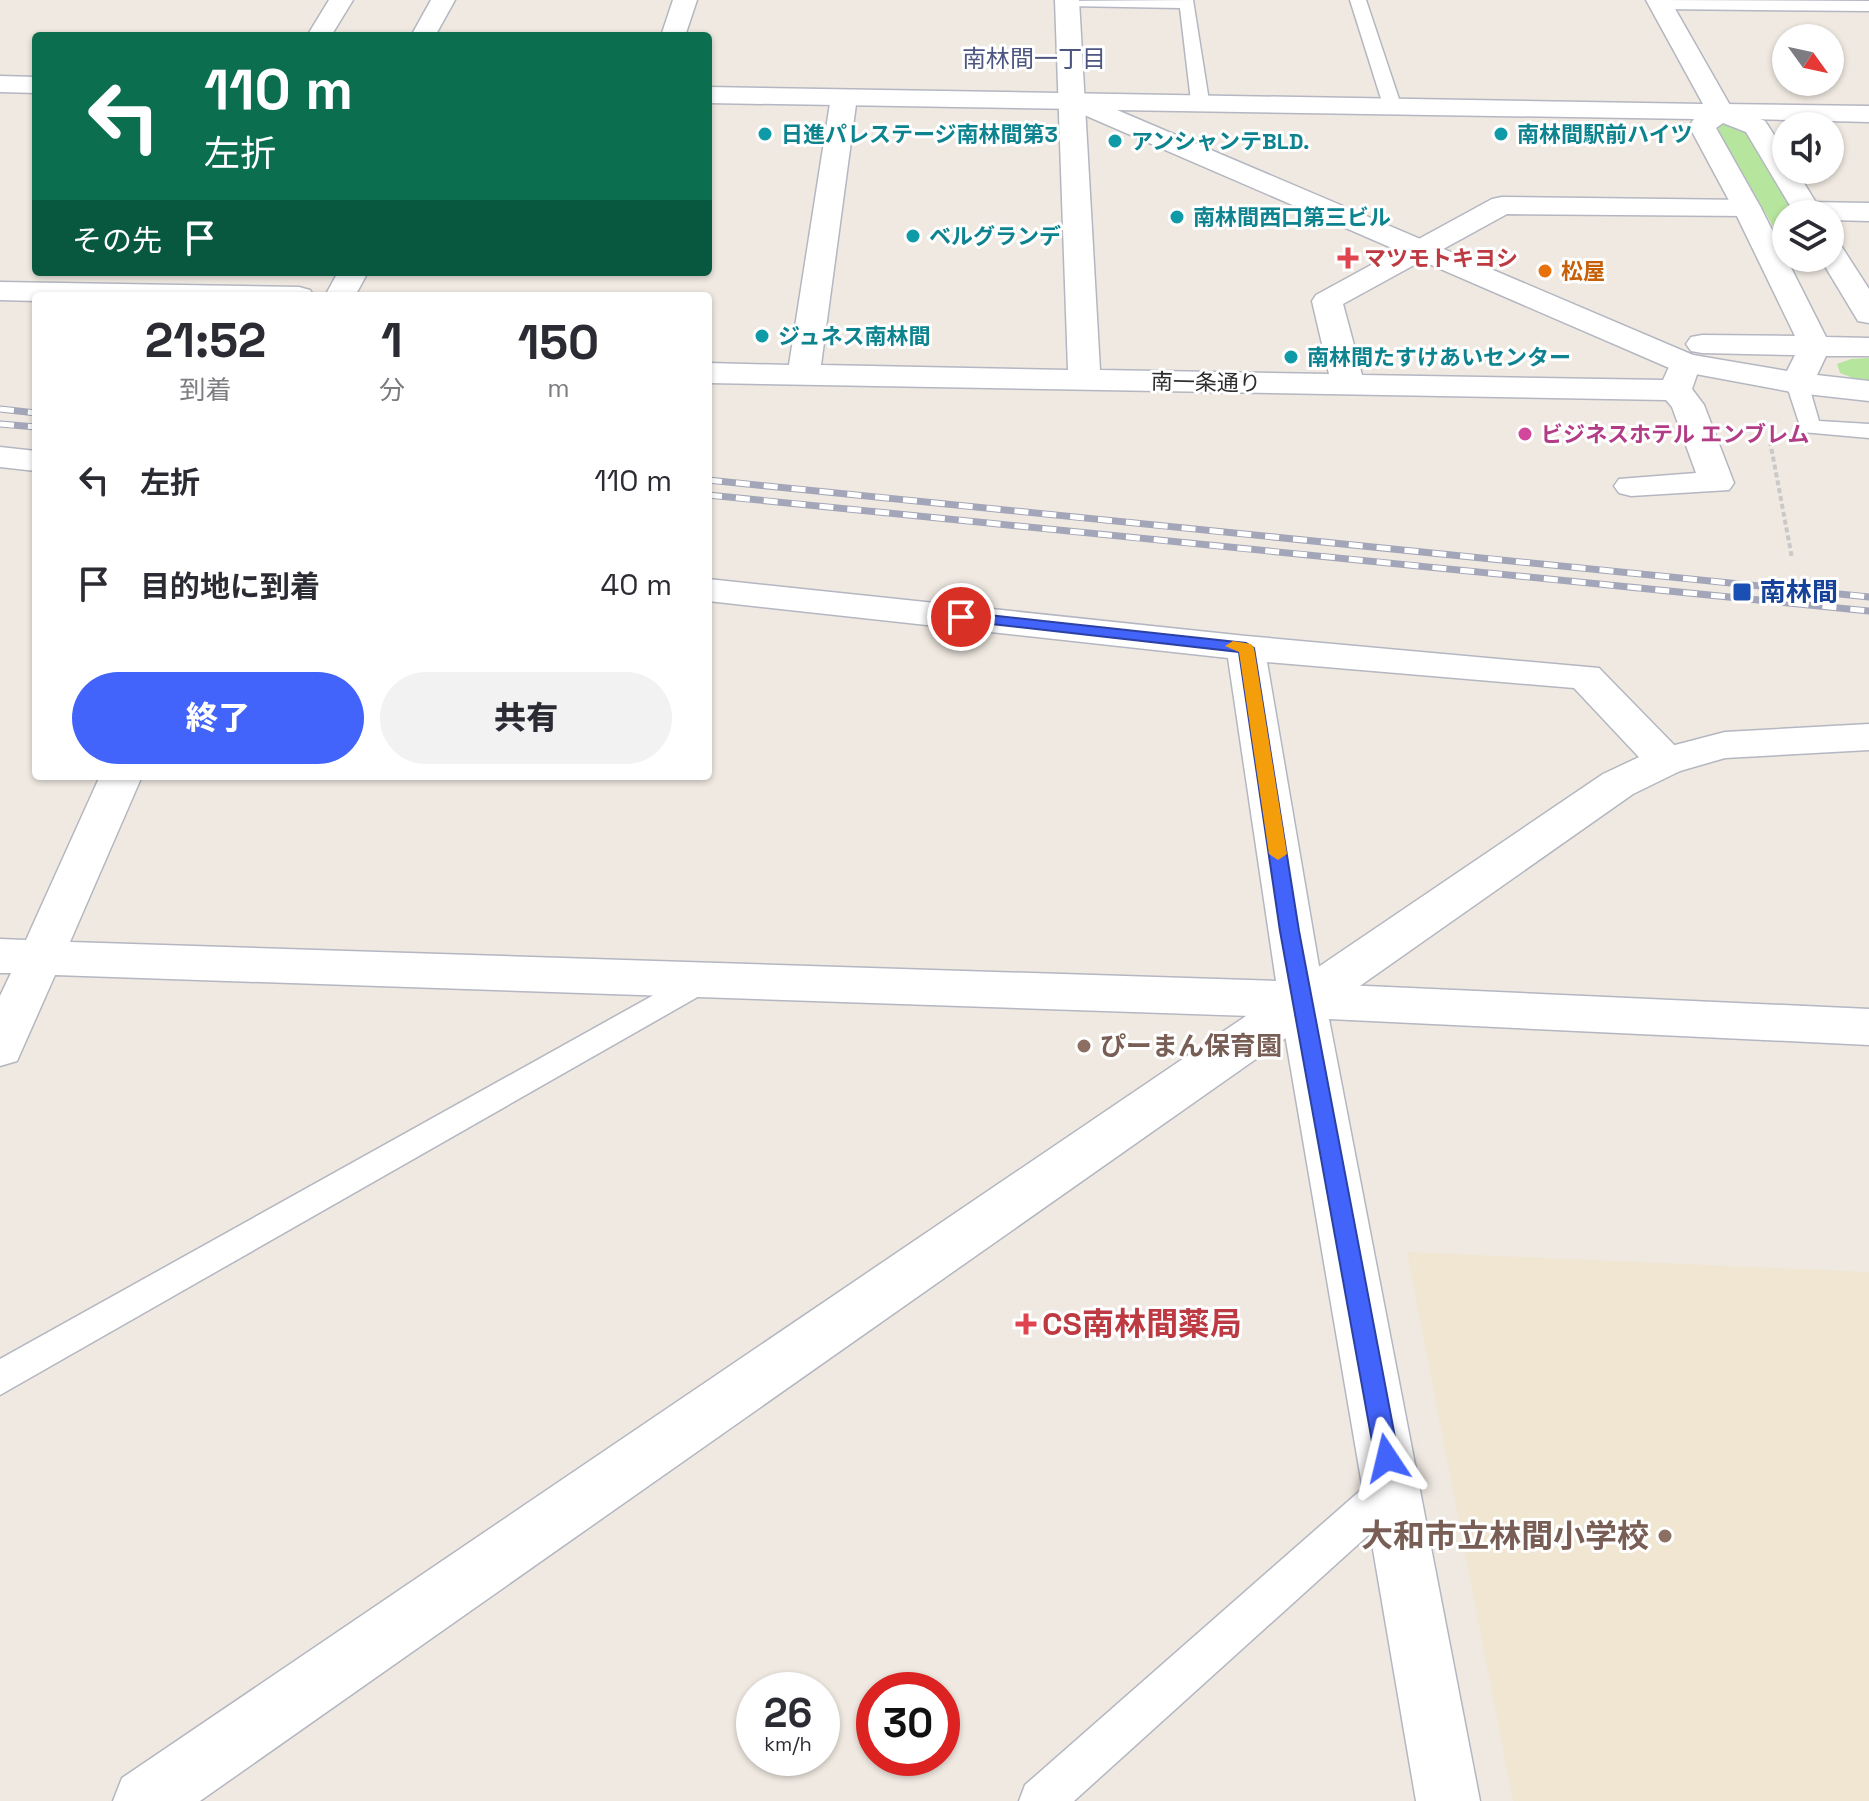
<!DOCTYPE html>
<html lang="ja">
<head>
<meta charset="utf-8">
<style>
  body { margin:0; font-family:"Space Grotesk","Noto Sans JP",sans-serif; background:#f2f2f3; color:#2b2b33; height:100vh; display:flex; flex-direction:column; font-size:30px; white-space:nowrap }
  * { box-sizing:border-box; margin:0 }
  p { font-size:26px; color:#7c7c81 }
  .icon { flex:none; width:44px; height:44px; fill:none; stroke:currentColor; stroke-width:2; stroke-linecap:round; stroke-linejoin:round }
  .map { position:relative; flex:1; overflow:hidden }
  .details { position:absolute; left:32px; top:292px; width:680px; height:488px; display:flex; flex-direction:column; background:#fff; border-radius:8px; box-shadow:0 2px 6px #0004 }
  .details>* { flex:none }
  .hud { position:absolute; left:32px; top:32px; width:680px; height:244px; border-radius:8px; box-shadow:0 2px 6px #0004; background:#0b6e4f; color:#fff; overflow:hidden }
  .needle { width:52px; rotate:123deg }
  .fabs { position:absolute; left:1772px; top:24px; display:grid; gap:16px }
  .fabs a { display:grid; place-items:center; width:72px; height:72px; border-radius:50%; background:#fff; box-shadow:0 2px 6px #0004; font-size:40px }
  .speed { position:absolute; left:736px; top:1672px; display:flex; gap:16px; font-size:40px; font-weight:700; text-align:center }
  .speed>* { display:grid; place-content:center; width:104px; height:104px; border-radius:50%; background:#fff; box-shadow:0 2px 6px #0004; line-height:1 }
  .speed small { font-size:20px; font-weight:400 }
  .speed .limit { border:12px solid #d22; background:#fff; color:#111 }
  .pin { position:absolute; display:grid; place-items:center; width:68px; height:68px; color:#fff; margin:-34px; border:4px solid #fff; border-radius:50%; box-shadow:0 2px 8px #0007 }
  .me { position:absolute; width:88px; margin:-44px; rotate:350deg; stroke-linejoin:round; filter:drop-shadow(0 0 6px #0008) }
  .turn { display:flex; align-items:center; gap:28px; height:168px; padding:0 40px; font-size:36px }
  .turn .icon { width:104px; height:104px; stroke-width:2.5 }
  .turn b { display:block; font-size:56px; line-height:68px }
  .then { display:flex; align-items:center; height:76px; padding:0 40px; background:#0003; gap:16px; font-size:30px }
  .eta { display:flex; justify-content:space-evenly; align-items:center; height:136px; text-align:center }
  .eta b { font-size:48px; font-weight:800; line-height:56px }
  .action { display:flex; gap:16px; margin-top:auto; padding:16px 40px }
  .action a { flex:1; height:92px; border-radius:48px; background:#4264fb; color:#fff; font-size:32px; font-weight:800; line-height:92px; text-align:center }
  .action a+a { background:#f2f2f3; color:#2b2b33 }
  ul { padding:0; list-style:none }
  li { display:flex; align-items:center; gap:24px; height:104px; padding:0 40px }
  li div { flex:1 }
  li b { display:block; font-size:30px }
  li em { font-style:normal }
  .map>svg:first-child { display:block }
  .education { fill:#f0e6d1 }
  .green { fill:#b6e59e }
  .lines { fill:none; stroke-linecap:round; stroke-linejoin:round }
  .service-casing { stroke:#b4b7c1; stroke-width:3 }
  .minor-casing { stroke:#b4b7c1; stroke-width:3 }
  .tertiary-casing { stroke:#b4b7c1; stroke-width:3 }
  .path { stroke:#c9c9c9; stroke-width:4; stroke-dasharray:5 3; stroke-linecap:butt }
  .service { fill:#fff; fill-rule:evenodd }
  .minor { fill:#fff; fill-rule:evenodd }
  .tertiary { fill:#fff; fill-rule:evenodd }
  .rail-casing { stroke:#a3a6b8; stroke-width:7 }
  .rail { stroke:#fff; stroke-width:5; stroke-dasharray:14; stroke-linecap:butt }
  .route { fill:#4264fb; stroke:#2b41a3; stroke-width:2 }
  .slow { fill:#f59e0b }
  .culture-dot { fill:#0f9aa8; stroke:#fff; stroke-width:3 }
  .health-dot { fill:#e0444e; stroke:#fff; stroke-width:3 }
  .food-dot { fill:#e8710a; stroke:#fff; stroke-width:3 }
  .hotel-dot { fill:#d1479c; stroke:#fff; stroke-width:3 }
  .transit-dot { fill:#1a4fb4; stroke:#fff; stroke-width:3 }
  .education-dot { fill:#8d6e63; stroke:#fff; stroke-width:3 }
  .labels { text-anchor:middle; stroke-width:6; stroke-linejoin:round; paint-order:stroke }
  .far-culture-label { font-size:22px; font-weight:bold; fill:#0d838f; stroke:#fff; text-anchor:start }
  .far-health-label { font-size:22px; font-weight:bold; fill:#be3a42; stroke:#fff; text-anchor:start }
  .far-food-label { font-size:22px; font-weight:bold; fill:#c56008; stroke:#fff; text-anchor:start }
  .far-street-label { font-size:22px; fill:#2e2e2e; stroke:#fff }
  .far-hotel-label { font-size:22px; font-weight:bold; fill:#b23c85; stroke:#fff; text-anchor:start }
  .far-neighbourhood-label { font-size:24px; fill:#4d5680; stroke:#fff }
  .transit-label { font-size:26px; font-weight:bold; fill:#164399; stroke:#fff; text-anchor:start }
  .education-label { font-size:26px; font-weight:bold; fill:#785e54; stroke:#fff; text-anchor:start }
  .near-health-label { font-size:32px; font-weight:bold; fill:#be3a42; stroke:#fff; text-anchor:start }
  .near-education-label { font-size:32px; font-weight:bold; fill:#785e54; stroke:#fff; text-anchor:end }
</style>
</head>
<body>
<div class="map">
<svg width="1869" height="1801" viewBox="0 0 1869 1801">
  <rect width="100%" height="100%" fill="#efe9e1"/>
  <polygon class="education" points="1407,1252 1869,1272 1869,1801 1513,1801"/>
  <g class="green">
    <polygon points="1725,124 1743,127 1795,214 1786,214 1786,227 1774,228 1718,130 1720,125"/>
    <polygon points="1869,358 1869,384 1840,373 1837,364 1851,359"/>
  </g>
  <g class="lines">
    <g class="service-casing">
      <g id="service">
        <polygon points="1193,0 1209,101 1200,106 1191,101 1180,8 1067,6 1059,1"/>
        <polygon points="1350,0 1366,0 1401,105 1398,109 1386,109 1383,105"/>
        <polygon points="1657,0 1869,1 1869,11 1660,9 1652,4"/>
        <polygon points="1797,376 1808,383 1819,421 1869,424 1869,438 1802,432 1786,383"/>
        <polygon points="704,967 715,971 720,979 715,987 0,1395 0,1359"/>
        <polygon points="1392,1470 1406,1475 1412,1488 1406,1501 1074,1801 1019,1801 1025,1785 1378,1475"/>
      </g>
    </g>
    <g class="minor-casing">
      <g id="minor">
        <polygon points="329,0 353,0 331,36 307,36"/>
        <polygon points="431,0 455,0 435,36 411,36"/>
        <polygon points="673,0 697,0 685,36 661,36"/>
        <polygon points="1055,0 1079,0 1100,370 1329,374 1312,301 1316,295 1492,199 1502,197 1747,200 1757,202 1761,208 1757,214 1747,216 1507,214 1343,304 1362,375 1663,380 1674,356 1685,353 1696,356 1701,363 1692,389 1704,405 1734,483 1729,490 1631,496 1619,493 1614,486 1619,479 1696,473 1672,407 1666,400 708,383 708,363 789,365 831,97 835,92 853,92 857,97 821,365 1068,370"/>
        <polygon points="1721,104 1869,106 1869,122 1712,118 1708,112 1712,106"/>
        <polygon points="1807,202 1869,203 1869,221 1830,220 1830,214 1795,214 1793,211 1797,205"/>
        <polygon points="338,272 368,272 355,296 325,296"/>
        <polygon points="0,282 299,287 310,290 314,296 36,296 36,301 0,300"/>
        <polygon points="0,447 36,451 36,471 0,467"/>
        <polygon points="708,579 1246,636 1599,668 1680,751 1686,761 1680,771 1666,775 1652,771 1574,688 1267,662 1322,984 1869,1009 1869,1045 1329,1019 1480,1801 1416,1801 1282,1017 55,975 17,1061 0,1066 0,996 11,973 0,973 0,939 26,940 100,776 142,776 70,942 1276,981 1228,658 708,601"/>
      </g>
    </g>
    <g class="tertiary-casing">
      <g id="tertiary">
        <path d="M1646,0H1670L1731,107L1765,121L1769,127L1786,154V170H1796L1823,214H1795L1746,132L1723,123L1716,128L1761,208L1826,337L1869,338V356H1826L1817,375L1869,381V401L1797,393L1674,370L1082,114L1079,109L708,103V87L1703,104ZM1117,110L1694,119L1689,126L1733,208L1795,336L1702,335L1691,337L1686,344L1691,351L1702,353L1795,355L1787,371L1693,355Z"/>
        <polygon points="0,76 36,77 36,93 0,92"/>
        <polygon points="1830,241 1840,244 1869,289 1869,323 1858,321 1820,258 1830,258"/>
        <polygon points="1869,724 1869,750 1725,758 1680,771 1633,794 200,1801 113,1801 122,1778 1603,774 1652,751 1725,732"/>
      </g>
    </g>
    <polyline class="path" points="1770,441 1792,558"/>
    <use href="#service" class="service"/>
    <use href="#minor" class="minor"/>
    <use href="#tertiary" class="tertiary"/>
    <g class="rail-casing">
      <g id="rail">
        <polyline points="0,409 36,413"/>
        <polyline points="0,424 36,427"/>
        <polyline points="708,480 1869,597"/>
        <polyline points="708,495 1869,611"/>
      </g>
    </g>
    <use href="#rail" class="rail"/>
  </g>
  <polygon class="route" points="961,612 1246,643 1254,648 1299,931 1399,1458 1395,1465 1387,1468 1379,1465 1375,1458 1280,931 1239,652 956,620 956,614"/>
  <polygon class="slow" points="1233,641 1251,644 1254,648 1287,854 1278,860 1269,854 1239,652 1225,646"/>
  <g class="culture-dot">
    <circle cx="765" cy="134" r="8"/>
    <circle cx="1501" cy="134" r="8"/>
    <circle cx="1115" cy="141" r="8"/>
    <circle cx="1177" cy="217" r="8"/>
    <circle cx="913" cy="236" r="8"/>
    <circle cx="762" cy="336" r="8"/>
    <circle cx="1291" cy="357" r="8"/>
  </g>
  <g class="health-dot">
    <path d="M1344 246h8v8h8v8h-8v8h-8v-8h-8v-8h8z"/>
    <path d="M1022 1312h8v8h8v8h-8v8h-8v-8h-8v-8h8z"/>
  </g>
  <circle class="food-dot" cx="1545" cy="271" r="8"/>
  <circle class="hotel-dot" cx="1525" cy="434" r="8"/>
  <rect class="transit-dot" x="1732" y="582" width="20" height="20" rx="4"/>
  <g class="education-dot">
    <circle cx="1084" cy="1046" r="8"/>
    <circle cx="1665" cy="1536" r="8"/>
  </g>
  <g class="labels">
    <g class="far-culture-label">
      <text x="781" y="142">日進パレステージ南林間第3</text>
      <text x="1517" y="142">南林間駅前ハイツ</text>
      <text x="1131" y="149">アンシャンテBLD.</text>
      <text x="1193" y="225">南林間西口第三ビル</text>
      <text x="929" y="244">ベルグランデ</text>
      <text x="778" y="344">ジュネス南林間</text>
      <text x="1307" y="365">南林間たすけあいセンター</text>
    </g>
    <g class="far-health-label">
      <text x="1364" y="266">マツモトキヨシ</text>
    </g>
    <g class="far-food-label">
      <text x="1561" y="279">松屋</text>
    </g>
    <g class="far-street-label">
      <text transform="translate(1206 382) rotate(1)" y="8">南一条通り</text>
    </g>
    <g class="far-hotel-label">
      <text x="1541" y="442">ビジネスホテル エンブレム</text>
    </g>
    <g class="far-neighbourhood-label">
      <text x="1034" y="67">南林間一丁目</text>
    </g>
    <g class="transit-label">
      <text x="1760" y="601">南林間</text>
    </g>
    <g class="education-label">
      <text x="1100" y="1055">ぴーまん保育園</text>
    </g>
    <g class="near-health-label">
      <text x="1042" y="1335">CS南林間薬局</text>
    </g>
    <g class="near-education-label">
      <text x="1649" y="1547">大和市立林間小学校</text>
    </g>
  </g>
</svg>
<div class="fabs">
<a><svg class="needle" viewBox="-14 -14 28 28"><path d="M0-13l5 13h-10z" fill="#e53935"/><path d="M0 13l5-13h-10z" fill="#7c7c81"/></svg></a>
<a><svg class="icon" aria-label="sound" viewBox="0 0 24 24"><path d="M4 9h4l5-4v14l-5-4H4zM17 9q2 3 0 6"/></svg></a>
<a><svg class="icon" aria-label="layers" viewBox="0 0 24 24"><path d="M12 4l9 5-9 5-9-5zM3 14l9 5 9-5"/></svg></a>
</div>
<div class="speed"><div>26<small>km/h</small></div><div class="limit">30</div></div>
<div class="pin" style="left:961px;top:617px;background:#d93025"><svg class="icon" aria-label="arrive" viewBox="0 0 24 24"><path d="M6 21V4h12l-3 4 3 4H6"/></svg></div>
<svg class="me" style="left:1387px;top:1458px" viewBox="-20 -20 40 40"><path d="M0-17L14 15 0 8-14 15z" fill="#4264fb" stroke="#fff" stroke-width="4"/></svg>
<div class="hud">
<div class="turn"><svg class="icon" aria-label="left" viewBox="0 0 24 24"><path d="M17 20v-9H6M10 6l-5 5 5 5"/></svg><div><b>110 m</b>左折</div></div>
<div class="then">その先<svg class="icon" aria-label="arrive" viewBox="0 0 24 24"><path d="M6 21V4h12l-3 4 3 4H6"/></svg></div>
</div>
<section class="details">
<div class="eta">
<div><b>21:52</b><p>到着</p></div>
<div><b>1</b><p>分</p></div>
<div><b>150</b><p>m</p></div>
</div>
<ul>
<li><svg class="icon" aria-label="left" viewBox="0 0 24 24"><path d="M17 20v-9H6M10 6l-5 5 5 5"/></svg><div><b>左折</b></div><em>110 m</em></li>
<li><svg class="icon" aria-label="arrive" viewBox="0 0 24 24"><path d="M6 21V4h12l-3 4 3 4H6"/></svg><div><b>目的地に到着</b></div><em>40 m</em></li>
</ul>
<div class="action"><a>終了</a><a>共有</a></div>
</section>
</div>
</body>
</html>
